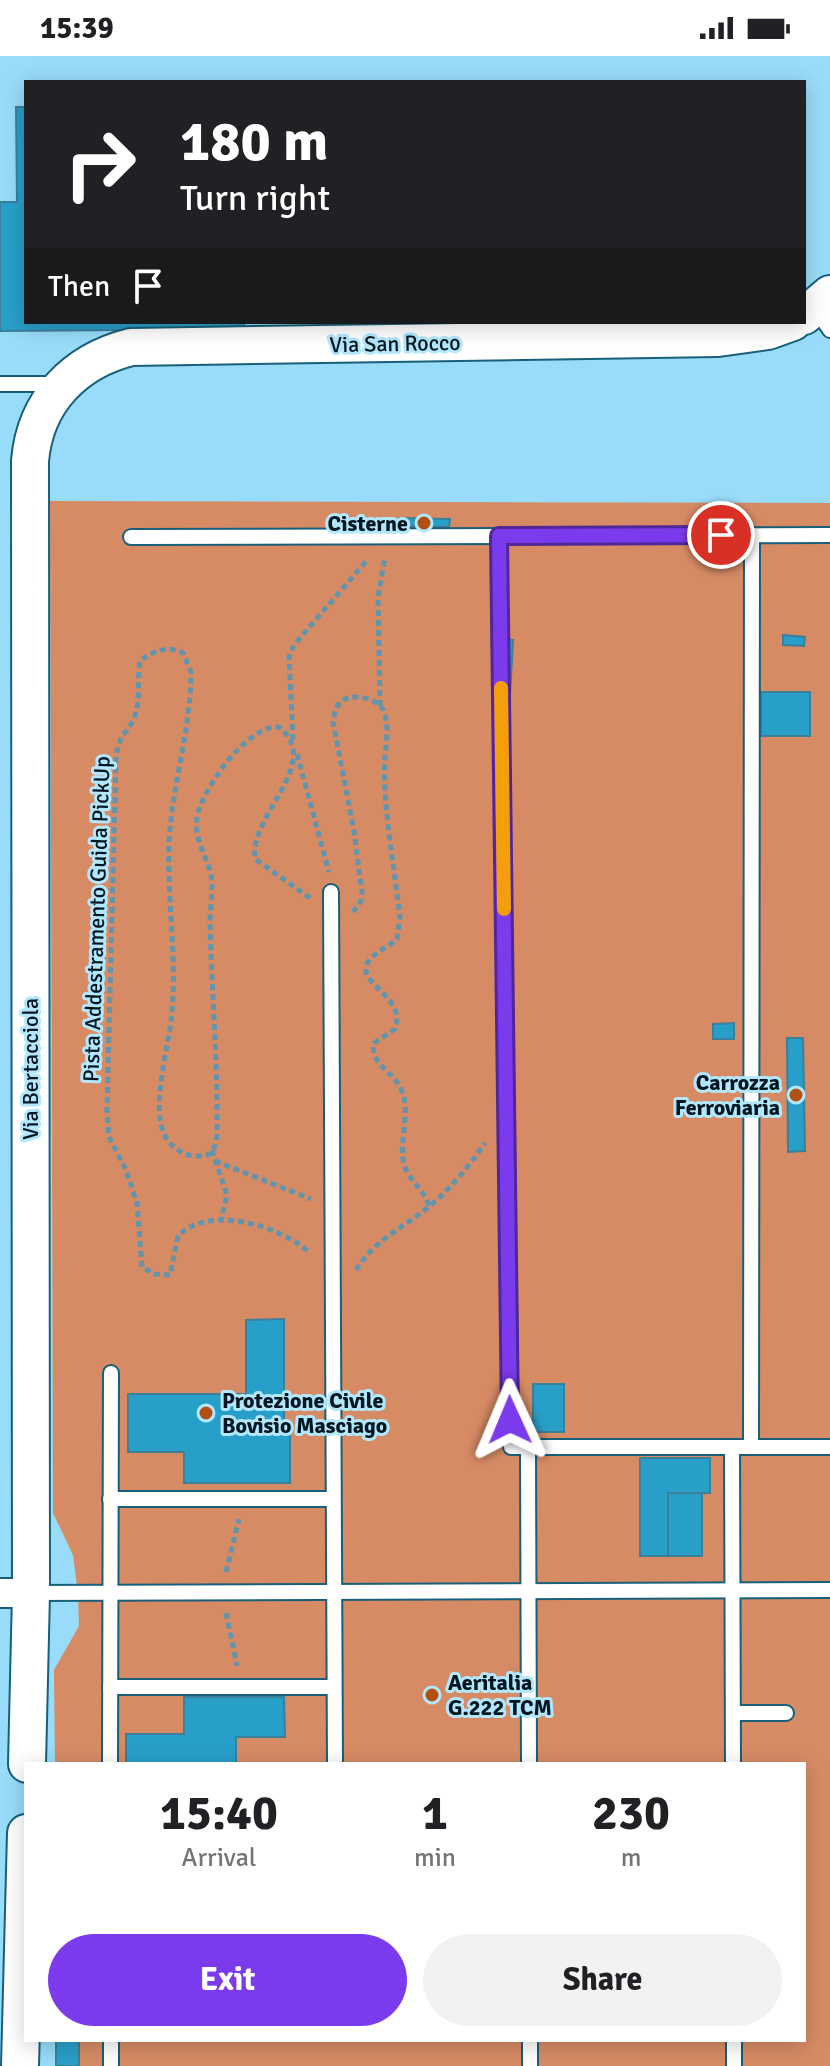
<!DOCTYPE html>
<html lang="en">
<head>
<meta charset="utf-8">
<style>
  body { margin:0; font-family:Signika,sans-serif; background:#f2f2f2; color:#202124; height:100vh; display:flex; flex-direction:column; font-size:30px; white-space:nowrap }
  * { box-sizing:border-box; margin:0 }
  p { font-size:26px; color:#757577 }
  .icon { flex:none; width:44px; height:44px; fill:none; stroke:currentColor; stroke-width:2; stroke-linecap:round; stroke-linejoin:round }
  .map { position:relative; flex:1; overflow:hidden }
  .drawer { position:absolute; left:24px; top:1706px; width:782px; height:280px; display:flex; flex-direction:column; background:#fff; border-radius:0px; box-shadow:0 4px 20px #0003 }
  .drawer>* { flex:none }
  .guide { position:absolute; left:24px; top:24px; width:782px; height:244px; border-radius:0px; box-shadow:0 4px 20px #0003; background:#202124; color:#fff; overflow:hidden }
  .pin { position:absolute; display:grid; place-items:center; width:68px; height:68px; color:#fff; margin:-34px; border:4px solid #fff; border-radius:50%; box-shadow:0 2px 8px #0007 }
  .me { position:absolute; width:88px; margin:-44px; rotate:359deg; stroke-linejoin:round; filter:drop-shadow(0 0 6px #0008) }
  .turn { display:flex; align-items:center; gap:28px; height:168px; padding:0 24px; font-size:36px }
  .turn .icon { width:104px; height:104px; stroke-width:2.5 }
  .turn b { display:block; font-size:56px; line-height:68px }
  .then { display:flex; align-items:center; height:76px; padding:0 24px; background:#0003; gap:16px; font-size:30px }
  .eta { display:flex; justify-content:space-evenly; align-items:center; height:136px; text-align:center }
  .eta b { font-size:48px; font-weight:700; line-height:56px }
  .action { display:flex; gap:16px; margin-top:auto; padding:16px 24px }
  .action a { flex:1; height:92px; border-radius:48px; background:#7c3aed; color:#fff; font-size:32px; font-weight:700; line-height:92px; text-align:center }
  .action a+a { background:#f2f2f2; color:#202124 }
  .status { display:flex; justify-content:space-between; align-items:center; height:56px; padding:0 40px; background:#fff; direction:ltr }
  .status svg { height:22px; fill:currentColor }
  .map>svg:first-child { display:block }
  .green { fill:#d78b65 }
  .building { fill:#289fc9; stroke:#3c7f99; stroke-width:2 }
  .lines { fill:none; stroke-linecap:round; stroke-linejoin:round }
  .service-casing { stroke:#185f79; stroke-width:18 }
  .minor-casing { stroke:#185f79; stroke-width:32 }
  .tertiary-casing { stroke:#185f79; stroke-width:40 }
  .path { stroke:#6295ab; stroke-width:5; stroke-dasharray:6 4; stroke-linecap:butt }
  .service { stroke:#fff; stroke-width:14 }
  .minor { stroke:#fff; stroke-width:28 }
  .tertiary { stroke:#fff; stroke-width:36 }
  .route-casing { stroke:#51269a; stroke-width:20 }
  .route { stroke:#7c3aed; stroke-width:14 }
  .slow { stroke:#f59e0b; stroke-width:14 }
  .poi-dot { fill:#b25012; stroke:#b2e7fe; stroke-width:3 }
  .labels { text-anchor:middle; stroke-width:6; stroke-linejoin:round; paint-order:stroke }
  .street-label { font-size:22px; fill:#001620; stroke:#b2e7fe }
  .poi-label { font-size:22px; font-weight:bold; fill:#001620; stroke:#b2e7fe; text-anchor:end }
</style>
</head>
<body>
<div class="status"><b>15:39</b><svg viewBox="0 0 49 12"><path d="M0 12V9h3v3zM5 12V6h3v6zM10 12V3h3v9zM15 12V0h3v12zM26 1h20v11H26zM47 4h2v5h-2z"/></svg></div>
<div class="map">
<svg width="830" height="2010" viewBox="0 0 830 2010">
  <rect width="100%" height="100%" fill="#98dcf9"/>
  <polygon class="green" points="50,445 830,447 830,2010 56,2010 56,1984 804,1984 804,1708 55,1708 54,1614 79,1570 78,1538 73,1499 53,1457"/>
  <g class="building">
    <polygon points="16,51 26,51 26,266 244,266 244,273 0,275 0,146 17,146"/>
    <polygon points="399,462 450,463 449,471 399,470"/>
    <polygon points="783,579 805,581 804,590 783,589"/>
    <polygon points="500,583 513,584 510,640 497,639"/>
    <rect x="761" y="636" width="49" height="44"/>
    <polygon points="734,967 734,983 713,983 713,968"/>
    <polygon points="787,982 803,982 805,1095 788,1096"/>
    <polygon points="284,1263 284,1376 290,1376 290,1427 184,1427 184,1396 128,1396 128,1338 246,1338 246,1264"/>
    <rect x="533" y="1328" width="31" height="48"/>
    <polygon points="640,1402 710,1402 710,1437 668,1437 668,1500 640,1500"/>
    <rect x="668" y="1437" width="34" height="63"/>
    <polygon points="184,1641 284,1641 285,1681 236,1681 236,1708 126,1708 126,1678 184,1678"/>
    <rect x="56" y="1984" width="23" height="26"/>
  </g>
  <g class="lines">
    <g class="service-casing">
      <g id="service">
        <polyline points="815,252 830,274"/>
        <polyline points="0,328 60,328"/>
        <polyline points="499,480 511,1391 830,1391"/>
        <polyline points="131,481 830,479"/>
        <polyline points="331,836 335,1708"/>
        <polyline points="528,1391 529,1708"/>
        <polyline points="732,1391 733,1708"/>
        <polyline points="751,1391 752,479"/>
        <polyline points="110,1443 333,1443"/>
        <polyline points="31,1537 830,1534"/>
        <polyline points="110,1631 334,1631"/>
        <polyline points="733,1657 786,1657"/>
        <polyline points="110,1708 111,1317"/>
        <polyline points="111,1984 111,2010"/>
        <polyline points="530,1984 530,2010"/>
        <polyline points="734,1984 734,2010"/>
      </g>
    </g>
    <g class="minor-casing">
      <polyline id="minor" points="0,1537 31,1537"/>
    </g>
    <g class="tertiary-casing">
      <g id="tertiary">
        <polyline points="804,260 830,238"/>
        <path d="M27,1708L31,1537L30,405C35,345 75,305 131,291L718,282L768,275L793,266"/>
        <polyline points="20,2010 26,1777"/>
      </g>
    </g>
    <g class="path">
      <polyline points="380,650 378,542 385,501"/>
      <polyline points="293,684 289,601 294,589 368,503"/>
      <polyline points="297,698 329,816"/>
      <path d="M310,842L255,803C249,758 324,708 279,671C248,668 201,734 197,762C193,786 211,804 212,827C212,841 210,856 210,870C212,940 218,1010 217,1079L215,1090L210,1098C191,1104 173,1096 164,1078C151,1049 169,990 172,957C177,901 167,843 169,786C172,730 191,673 191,616L183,597C168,589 152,595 140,605C137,622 140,643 136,656C131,677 119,674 116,702L107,1054L109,1081L126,1114L137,1147L142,1211L154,1218L170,1219L178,1180C209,1148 281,1170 310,1197"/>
      <path d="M353,856L361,845L362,837L354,775L333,666C335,656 336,645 348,642C358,639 376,643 382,652C390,665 386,687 385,701C382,749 395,813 400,862L397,883C389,891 372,897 367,908C358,929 407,941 395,973L374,987C370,1009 393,1015 401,1033C412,1056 398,1084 404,1108C409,1126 424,1132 429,1151"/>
      <polyline points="212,1094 227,1139 221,1164"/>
      <polyline points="215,1105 311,1143"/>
      <path d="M356,1214C375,1183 405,1171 431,1149C452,1131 469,1110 485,1087"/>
      <polyline points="226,1516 239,1463"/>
      <polyline points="226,1557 237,1610"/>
    </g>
    <use href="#service" class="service"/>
    <use href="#minor" class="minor"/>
    <use href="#tertiary" class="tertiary"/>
  </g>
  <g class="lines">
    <g class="route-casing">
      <polyline id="route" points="510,1364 499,480 721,479"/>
    </g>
    <use href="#route" class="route"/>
    <polyline class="slow" points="501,632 504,853"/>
  </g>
  <g class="poi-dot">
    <circle cx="424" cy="467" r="8"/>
    <circle cx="796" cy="1039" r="8"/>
    <circle cx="206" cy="1357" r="8"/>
    <circle cx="432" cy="1639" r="8"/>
  </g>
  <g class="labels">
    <g class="street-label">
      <text transform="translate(395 287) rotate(-1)" y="8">Via San Rocco</text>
      <text transform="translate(96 863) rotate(-88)" y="8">Pista Addestramento Guida PickUp</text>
      <text transform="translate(30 1013) rotate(-90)" y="8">Via Bertacciola</text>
    </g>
    <g class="poi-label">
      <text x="408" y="475">Cisterne</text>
      <text x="780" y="1034">Carrozza<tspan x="780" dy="25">Ferroviaria</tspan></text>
      <text x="222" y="1352" text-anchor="start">Protezione Civile<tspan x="222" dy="25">Bovisio Masciago</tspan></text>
      <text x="448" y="1634" text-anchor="start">Aeritalia<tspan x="448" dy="25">G.222 TCM</tspan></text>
    </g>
  </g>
</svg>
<div class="pin" style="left:721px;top:479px;background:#d93025"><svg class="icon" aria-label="arrive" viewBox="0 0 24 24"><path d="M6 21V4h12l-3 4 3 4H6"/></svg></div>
<svg class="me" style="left:510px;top:1364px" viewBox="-20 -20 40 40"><path d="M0-17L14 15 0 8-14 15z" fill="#7c3aed" stroke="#fff" stroke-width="4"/></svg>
<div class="guide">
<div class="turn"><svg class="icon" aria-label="right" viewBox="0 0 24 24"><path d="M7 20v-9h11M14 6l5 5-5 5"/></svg><div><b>180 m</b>Turn right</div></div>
<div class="then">Then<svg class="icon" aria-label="arrive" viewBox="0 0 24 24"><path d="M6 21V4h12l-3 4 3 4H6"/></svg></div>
</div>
<section class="drawer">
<div class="eta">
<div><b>15:40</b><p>Arrival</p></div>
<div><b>1</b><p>min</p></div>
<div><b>230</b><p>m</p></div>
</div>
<div class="action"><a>Exit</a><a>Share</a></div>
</section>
</div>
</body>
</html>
